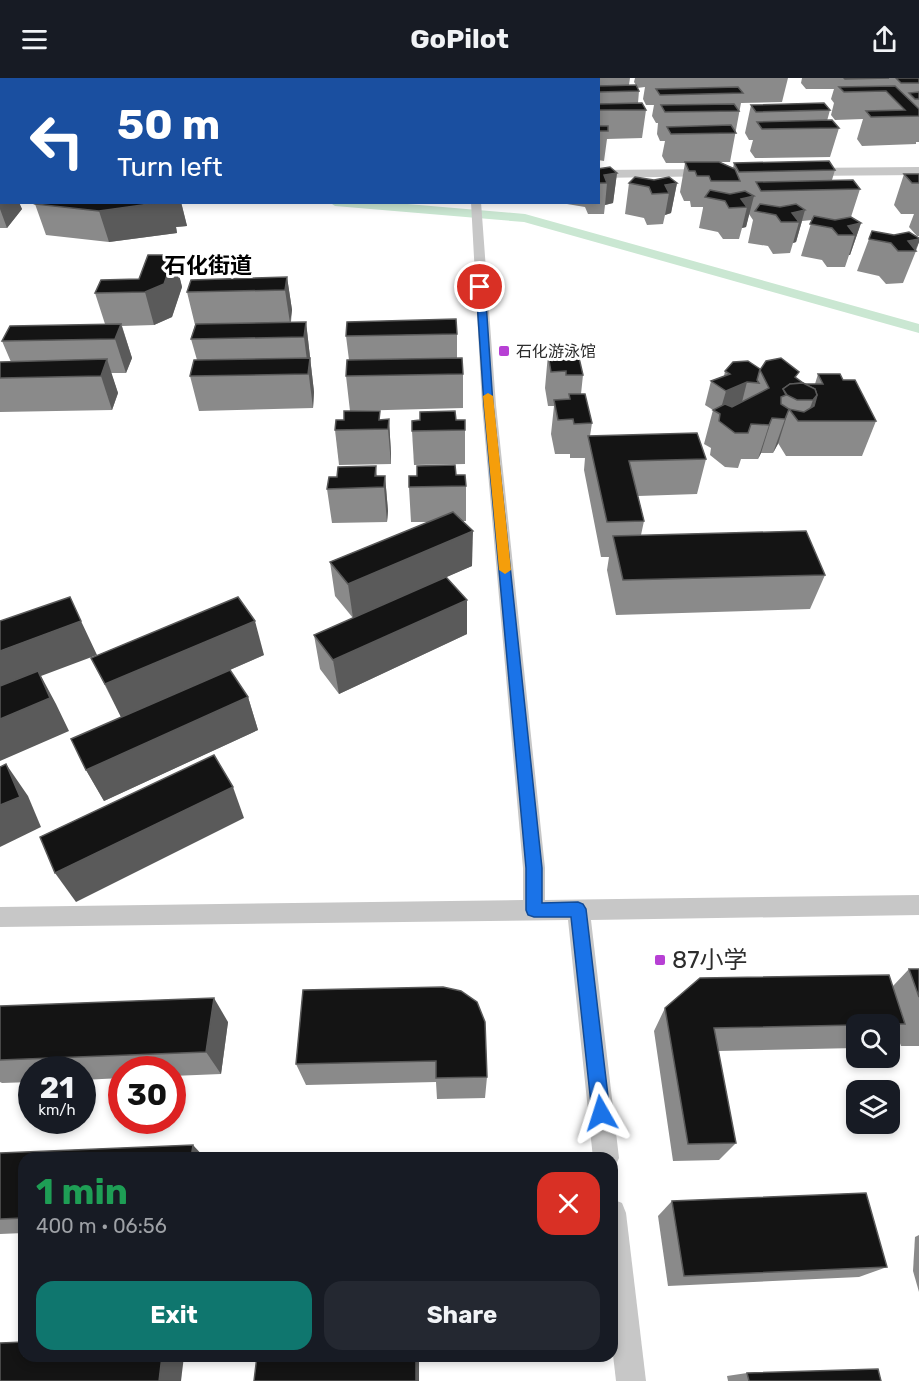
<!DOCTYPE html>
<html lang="en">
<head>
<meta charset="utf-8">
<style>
  body { margin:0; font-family:Rubik,"Noto Sans SC",sans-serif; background:#242831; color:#f1f3f6; height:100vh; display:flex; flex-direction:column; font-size:22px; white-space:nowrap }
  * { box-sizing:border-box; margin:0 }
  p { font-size:20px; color:#9ea1a6 }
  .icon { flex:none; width:33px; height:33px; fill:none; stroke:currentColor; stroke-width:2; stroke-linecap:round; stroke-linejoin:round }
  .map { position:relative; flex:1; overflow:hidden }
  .panel { position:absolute; left:18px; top:1074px; width:600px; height:210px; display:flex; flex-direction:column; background:#171b24; border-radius:18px; box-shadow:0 3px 9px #0003 }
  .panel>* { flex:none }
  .banner { position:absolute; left:0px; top:0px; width:600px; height:126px; box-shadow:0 3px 9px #0003; background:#1a4fa0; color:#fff; overflow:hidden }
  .tools { position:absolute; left:846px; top:936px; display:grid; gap:12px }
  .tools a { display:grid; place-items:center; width:54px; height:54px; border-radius:12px; background:#171b24; box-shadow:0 3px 9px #0003; font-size:30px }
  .speed { position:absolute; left:18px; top:978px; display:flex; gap:12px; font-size:30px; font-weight:700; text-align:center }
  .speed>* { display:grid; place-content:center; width:78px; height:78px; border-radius:50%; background:#171b24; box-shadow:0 3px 9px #0003; line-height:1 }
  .speed small { font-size:15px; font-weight:400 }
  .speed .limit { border:9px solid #d22; background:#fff; color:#111 }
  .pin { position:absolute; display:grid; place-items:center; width:51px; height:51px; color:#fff; margin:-26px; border:3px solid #fff; border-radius:50%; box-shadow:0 2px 6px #0007 }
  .me { position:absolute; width:66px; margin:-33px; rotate:354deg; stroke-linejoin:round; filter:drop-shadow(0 0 4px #0008) }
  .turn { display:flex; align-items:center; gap:21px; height:126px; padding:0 18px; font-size:27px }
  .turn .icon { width:78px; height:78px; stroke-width:2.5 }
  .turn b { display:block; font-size:42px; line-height:51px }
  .round { display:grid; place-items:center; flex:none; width:63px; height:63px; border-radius:18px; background:#242831 }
  .head { display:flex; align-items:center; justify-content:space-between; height:102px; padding:0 18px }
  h1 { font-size:36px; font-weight:700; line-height:45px; color:#1e9e55 }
  .button { display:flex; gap:12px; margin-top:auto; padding:12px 18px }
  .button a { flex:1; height:69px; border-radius:18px; background:#0f766e; color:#fff; font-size:24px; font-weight:700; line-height:69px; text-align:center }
  .button a+a { background:#242831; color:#f1f3f6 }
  header { display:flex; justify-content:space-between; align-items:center; height:78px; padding:0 18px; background:#171b24; font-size:27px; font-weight:700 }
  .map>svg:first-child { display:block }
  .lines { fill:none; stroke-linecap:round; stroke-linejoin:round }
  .canal { fill:#cae7d2; fill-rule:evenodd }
  .minor { fill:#c7c7c7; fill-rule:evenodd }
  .tertiary { fill:#c7c7c7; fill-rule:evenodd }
  .wall { fill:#8a8a8a }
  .shaded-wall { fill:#5a5a5a }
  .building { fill:#141414; stroke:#5a5a5a; stroke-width:1.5 }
  .route { fill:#1a73e8; stroke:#114b97; stroke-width:1.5 }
  .slow { fill:#f59e0b }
  .poi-dot { fill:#b740d4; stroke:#fff; stroke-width:2 }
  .labels { text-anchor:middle; stroke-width:6; stroke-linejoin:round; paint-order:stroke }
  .far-poi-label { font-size:16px; fill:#2d2d2d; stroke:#fff; text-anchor:start }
  .far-district-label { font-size:22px; font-weight:bold; fill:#000; stroke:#fff }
  .near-poi-label { font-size:24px; fill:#2d2d2d; stroke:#fff; text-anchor:start }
</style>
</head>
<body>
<header><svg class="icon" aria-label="menu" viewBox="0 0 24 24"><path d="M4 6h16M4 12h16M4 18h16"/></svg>GoPilot<svg class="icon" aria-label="share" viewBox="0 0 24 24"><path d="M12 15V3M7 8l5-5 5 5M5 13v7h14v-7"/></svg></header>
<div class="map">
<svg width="919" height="1303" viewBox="0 0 919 1303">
  <rect width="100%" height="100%" fill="#fff"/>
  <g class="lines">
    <polygon class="canal" points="329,124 384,124 525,136 919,246 919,255 524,144 335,128"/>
    <g class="minor">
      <rect x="461" y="0" width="8" height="2"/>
      <polygon points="471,124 481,124 496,327 545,790 545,822 919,817 919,837 591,842 619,1080 615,1089 612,1091 612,1080 593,1080 568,842 0,849 0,829 523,822 523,790 482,327"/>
      <polygon points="612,1121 622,1125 626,1135 646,1303 616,1303 612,1268"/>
    </g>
    <g class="tertiary">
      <polygon points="919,89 919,97 802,98 796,94 802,90"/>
      <polygon points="716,91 720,92 720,98 598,100 598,92"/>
    </g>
  </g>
  <g class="wall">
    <polygon points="0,0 74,0 75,2 2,2 2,42 0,42"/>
    <rect x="170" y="0" width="70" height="2"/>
    <rect x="333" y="0" width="109" height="2"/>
    <rect x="506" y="0" width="35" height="2"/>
    <polygon points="552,0 630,0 629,7 636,7 634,4 635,0 788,0 782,24 741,25 730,84 720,84 733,90 734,85 835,92 832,102 860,111 851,139 861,145 850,177 849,177 845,189 827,189 822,182 801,178 812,142 802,143 796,164 793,165 790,175 773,176 768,168 748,165 753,142 749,136 746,149 742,150 739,161 723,161 718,154 699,150 703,130 703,129 691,129 690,123 684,123 680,114 685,85 666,85 662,78 665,63 660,63 657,56 658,45 656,45 652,38 654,27 646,27 643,21 645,9 637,10 639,13 638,25 646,32 642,60 607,61 604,83 598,82 598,2 552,2"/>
    <polygon points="802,0 919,0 919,64 916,64 916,66 862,68 857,61 863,41 835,42 831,37 834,25 831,21 834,11 806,11 801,5"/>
    <polygon points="751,27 830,32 827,43 839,50 830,79 755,80 750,73 753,62 749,62 745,55"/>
    <polygon points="598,91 617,95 613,125 605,127 604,136 588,136 585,129 567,126 567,124 598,124"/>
    <polygon points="0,96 22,131 7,150 0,150"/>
    <polygon points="904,96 919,96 919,158 917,158 909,149 914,136 901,136 894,127"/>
    <polygon points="654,102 677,105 671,135 665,137 663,146 647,147 644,140 625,136 629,105"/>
    <polygon points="36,124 181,124 187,148 176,149 177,155 109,164 46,157 35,126"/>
    <polygon points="894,157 919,160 919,164 916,173 903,205 886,206 879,198 857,193 869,161"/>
    <polygon points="174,177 182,209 172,239 154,247 122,248 132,280 126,295 111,295 118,315 112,332 0,334 0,284 11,284 2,263 105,246 95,215 139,201"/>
    <polygon points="287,199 292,232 291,244 306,244 314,314 313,330 199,333 190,298 197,282 191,261 195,247 187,214"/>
    <polygon points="457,256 457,280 463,296 463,330 350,333 346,298 349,282 346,258"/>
    <polygon points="561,271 583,297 581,316 592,345 590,358 706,381 697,416 638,418 644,443 641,457 825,497 810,531 616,537 607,492 609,479 601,479 584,392 585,380 570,380 570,376 555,376 551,356 554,328 548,328 545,310 548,276 561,276"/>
    <polygon points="760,291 797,301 804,306 815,306 818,296 843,302 876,343 862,378 786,378 778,365 773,375 761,375 758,381 741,381 738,390 725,389 710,377 711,370 704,366 713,332 705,327 711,303 724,298 725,293"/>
    <polygon points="389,341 391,376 391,386 339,387 335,352 381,342"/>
    <polygon points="465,352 465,386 414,387 412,353"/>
    <polygon points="376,388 377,398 385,398 388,433 387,444 332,445 327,411 337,399"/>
    <polygon points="456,397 466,408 466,443 462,443 472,488 446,499 467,522 467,556 339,616 320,591 314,557 353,540 335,518 330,484 428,444 411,444 409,409"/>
    <polygon points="264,577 230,592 248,619 258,652 104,723 86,692 121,639 91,580"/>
    <polygon points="909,891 919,891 919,968 901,968 896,955 890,961 890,946 856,946 856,970 718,973 736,1065 719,1082 673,1083 654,953 665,930 893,908"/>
    <polygon points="303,912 487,999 485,1020 437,1021 436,1004 306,1007 296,986"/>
    <polygon points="0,928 228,944 221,996 172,998 172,992 122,992 122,1000 82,1002 82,992 32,992 32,1004 2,1005 0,1004"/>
    <polygon points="0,1075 24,1080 24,1155 0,1156"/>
    <polygon points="672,1123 887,1189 859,1199 668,1208 658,1138"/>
    <polygon points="919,1157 919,1214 913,1193 915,1159"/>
    <polygon points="747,1295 881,1303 728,1303 727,1298"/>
  </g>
  <g class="shaded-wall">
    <polygon points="517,0 541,0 541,2 516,2"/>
    <polygon points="617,95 613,125 605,127 607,105 604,97"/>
    <polygon points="677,105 671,135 665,137 669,115 665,107"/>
    <polygon points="2,112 2,124 19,124 22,131 7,150 0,131 0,114"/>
    <polygon points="754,118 746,149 742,150 747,129 741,121"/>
    <polygon points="164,124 181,124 187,148 176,149 177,155 109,164 99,133"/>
    <polygon points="805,132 796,164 793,165 799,144 792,135"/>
    <polygon points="861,145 850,177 849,177 855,157 848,148"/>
    <polygon points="919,161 919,164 915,173 908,163"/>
    <polygon points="174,177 182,209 172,239 154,247 145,214"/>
    <polygon points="287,199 292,232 290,245 285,212"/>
    <polygon points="306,244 314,314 313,330 304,259"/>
    <polygon points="121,246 132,280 126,295 115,261"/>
    <polygon points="107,281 118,315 112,332 101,298"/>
    <polygon points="747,304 741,328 719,337 726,313"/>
    <polygon points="817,317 808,343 805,343 813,322"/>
    <polygon points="789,331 778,366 773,375 785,341"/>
    <polygon points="772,340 761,375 758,381 769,347"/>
    <polygon points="389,341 391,376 391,386 388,351"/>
    <polygon points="385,398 388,433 387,444 384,409"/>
    <polygon points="473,453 472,488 353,540 348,506"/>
    <polygon points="467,522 467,556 339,616 333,582"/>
    <polygon points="81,543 97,577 41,598 56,626 69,653 0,683 0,573"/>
    <polygon points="255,543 264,577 121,639 105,606"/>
    <polygon points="248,619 258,652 104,723 86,692"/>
    <polygon points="6,686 28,718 41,749 0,769 0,727"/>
    <polygon points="233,709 244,740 76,824 55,795"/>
    <polygon points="214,920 228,944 221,996 206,974"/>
    <polygon points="193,1067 205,1080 191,1080"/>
    <polygon points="162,1278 184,1278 181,1303 159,1303"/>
    <rect x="416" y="1278" width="3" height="25"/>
  </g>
  <g class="building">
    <polygon points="844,0 889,0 845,1"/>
    <polygon points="896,0 919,0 919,5 901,5"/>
    <polygon points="1,4 2,4 2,14 0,14"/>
    <polygon points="636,7 639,13 598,14 598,8"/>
    <polygon points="895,8 919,31 919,38 871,39 866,33 905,32 886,13 844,14 839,9"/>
    <polygon points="738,9 743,15 660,17 656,11"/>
    <polygon points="919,14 919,21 915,21 909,15"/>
    <polygon points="642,25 646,32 598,32 598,26"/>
    <polygon points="824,25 830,32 756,34 751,27"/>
    <polygon points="734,26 739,33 665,34 661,27"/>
    <polygon points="832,42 839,50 762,51 757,44"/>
    <polygon points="731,47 736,55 671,56 667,49"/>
    <rect x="598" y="48" width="10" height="5"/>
    <polygon points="829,83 835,92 739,94 734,85"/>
    <polygon points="685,84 719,84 735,91 740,103 711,103 709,98 697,98 695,93 689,93"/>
    <polygon points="610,89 617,95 604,97 607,105 598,105 598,91"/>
    <polygon points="2,95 2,112 0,114 0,96"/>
    <polygon points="904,96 919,96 919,105 912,105"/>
    <polygon points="635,99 654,102 669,99 677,105 665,107 669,115 652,116 649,109 629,105"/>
    <polygon points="853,102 860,111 761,113 756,104"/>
    <polygon points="710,112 730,116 745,113 754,118 741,121 747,129 729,130 725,123 705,119"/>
    <polygon points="37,124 164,124 99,133 35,126"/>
    <polygon points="760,126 780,129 796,126 805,132 792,135 799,144 781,144 776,137 755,133"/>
    <polygon points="814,138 835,142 851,139 861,145 848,148 855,157 838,157 832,150 810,146"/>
    <polygon points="872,153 894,157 909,154 919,160 919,161 908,163 916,173 898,173 891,165 869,161"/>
    <polygon points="148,177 174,177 164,206 145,214 95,215 101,202 139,201"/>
    <polygon points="287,199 285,212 187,214 191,202"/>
    <polygon points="456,241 457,256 346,258 347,244"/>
    <polygon points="306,244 304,259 191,261 196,246"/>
    <polygon points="121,246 115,261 2,263 10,248"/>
    <polygon points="561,271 577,271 583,297 566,297 566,293 551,294 548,276 562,275"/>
    <polygon points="310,280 308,296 190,298 194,282"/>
    <polygon points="462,280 463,296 346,298 347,282"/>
    <polygon points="781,280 799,294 795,299 803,305 790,306 783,311 786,317 781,319 781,326 789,331 785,341 772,340 769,347 751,346 748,355 735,355 719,343 720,336 713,332 725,326 732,329 769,310 760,292 766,283"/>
    <polygon points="107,281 101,298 0,300 0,284"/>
    <polygon points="748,283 760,291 757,302 759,305 747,304 726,313 711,303 730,296 725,293 733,284"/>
    <polygon points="818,296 840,296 843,302 855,302 876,343 798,343 789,331 804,334 814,328 817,317 815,311 804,306 823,306"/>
    <polygon points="803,305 815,311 817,317 813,322 797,322 787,317 783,311 790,306"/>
    <polygon points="569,316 585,316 592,345 574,346 573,341 558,342 554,322 570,321"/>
    <polygon points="344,333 380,333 379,342 389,341 388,351 335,352 336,342 344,342"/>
    <polygon points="455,333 456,342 465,342 465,352 412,353 412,343 420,342 420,334"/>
    <polygon points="697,355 706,381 629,383 644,443 607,444 588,358"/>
    <polygon points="455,387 456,397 465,397 466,408 409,409 409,398 417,398 417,388"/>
    <polygon points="376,388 375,398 385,398 384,409 327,411 329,399 337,399 338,389"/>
    <polygon points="453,434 473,453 348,506 330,484"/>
    <polygon points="806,453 825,497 623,502 613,458"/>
    <polygon points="446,499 467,522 333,582 314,557"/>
    <polygon points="70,519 81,543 0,573 0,543"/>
    <polygon points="238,519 255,543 105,606 91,580"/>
    <polygon points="230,592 248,619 86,692 71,661"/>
    <polygon points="38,593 50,620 0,641 0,608"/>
    <polygon points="214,677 233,709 55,795 40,759"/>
    <polygon points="6,686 20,719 0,727 0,689"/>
    <polygon points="909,891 919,891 919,919"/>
    <polygon points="889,897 905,946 856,946 856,947 714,950 736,1065 688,1066 665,930 700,900"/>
    <polygon points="443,909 461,913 477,924 485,944 487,999 436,1000 436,983 296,986 303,912"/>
    <polygon points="214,920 206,974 0,982 0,928"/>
    <polygon points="193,1067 191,1080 24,1080 24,1140 0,1141 0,1075"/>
    <polygon points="866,1115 887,1189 684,1198 672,1123"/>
    <polygon points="24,1264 24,1278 162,1278 159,1303 0,1303 0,1265"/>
    <polygon points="257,1278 416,1278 416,1303 254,1303"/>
    <polygon points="878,1291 881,1303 749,1303 747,1295"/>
  </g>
  <polygon class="route" points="480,207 485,209 493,327 542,790 542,825 578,824 583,826 586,831 610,1035 607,1041 601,1044 594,1041 592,1035 571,839 534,839 528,837 526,832 526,790 484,327 476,209"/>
  <polygon class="slow" points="488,315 493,318 511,492 505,496 499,492 483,318"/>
  <g class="poi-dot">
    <rect x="498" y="267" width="12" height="12" rx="3"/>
    <rect x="654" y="876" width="12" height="12" rx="3"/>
  </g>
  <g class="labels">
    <g class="far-poi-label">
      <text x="516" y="279">石化游泳馆</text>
    </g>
    <g class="far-district-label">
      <text x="208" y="195">石化街道</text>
    </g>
    <g class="near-poi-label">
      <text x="672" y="890">87小学</text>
    </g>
  </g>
</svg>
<div class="tools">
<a><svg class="icon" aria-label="search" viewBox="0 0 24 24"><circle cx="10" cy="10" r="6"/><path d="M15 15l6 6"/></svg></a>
<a><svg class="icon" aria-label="layers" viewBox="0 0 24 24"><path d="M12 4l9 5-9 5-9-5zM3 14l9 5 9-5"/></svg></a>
</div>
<div class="speed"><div>21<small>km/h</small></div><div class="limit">30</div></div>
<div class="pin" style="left:480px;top:209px;background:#d93025"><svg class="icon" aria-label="arrive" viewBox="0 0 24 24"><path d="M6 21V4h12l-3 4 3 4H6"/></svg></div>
<svg class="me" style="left:601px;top:1035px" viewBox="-20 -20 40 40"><path d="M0-17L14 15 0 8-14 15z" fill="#1a73e8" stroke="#fff" stroke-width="4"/></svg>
<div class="banner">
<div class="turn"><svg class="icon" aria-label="left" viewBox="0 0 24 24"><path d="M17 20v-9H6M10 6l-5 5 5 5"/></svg><div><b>50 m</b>Turn left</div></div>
</div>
<section class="panel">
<div class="head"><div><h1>1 min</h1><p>400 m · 06:56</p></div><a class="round" style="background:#d93025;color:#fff"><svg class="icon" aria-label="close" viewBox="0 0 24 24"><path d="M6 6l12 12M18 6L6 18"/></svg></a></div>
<div class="button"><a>Exit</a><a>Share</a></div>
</section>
</div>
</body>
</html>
